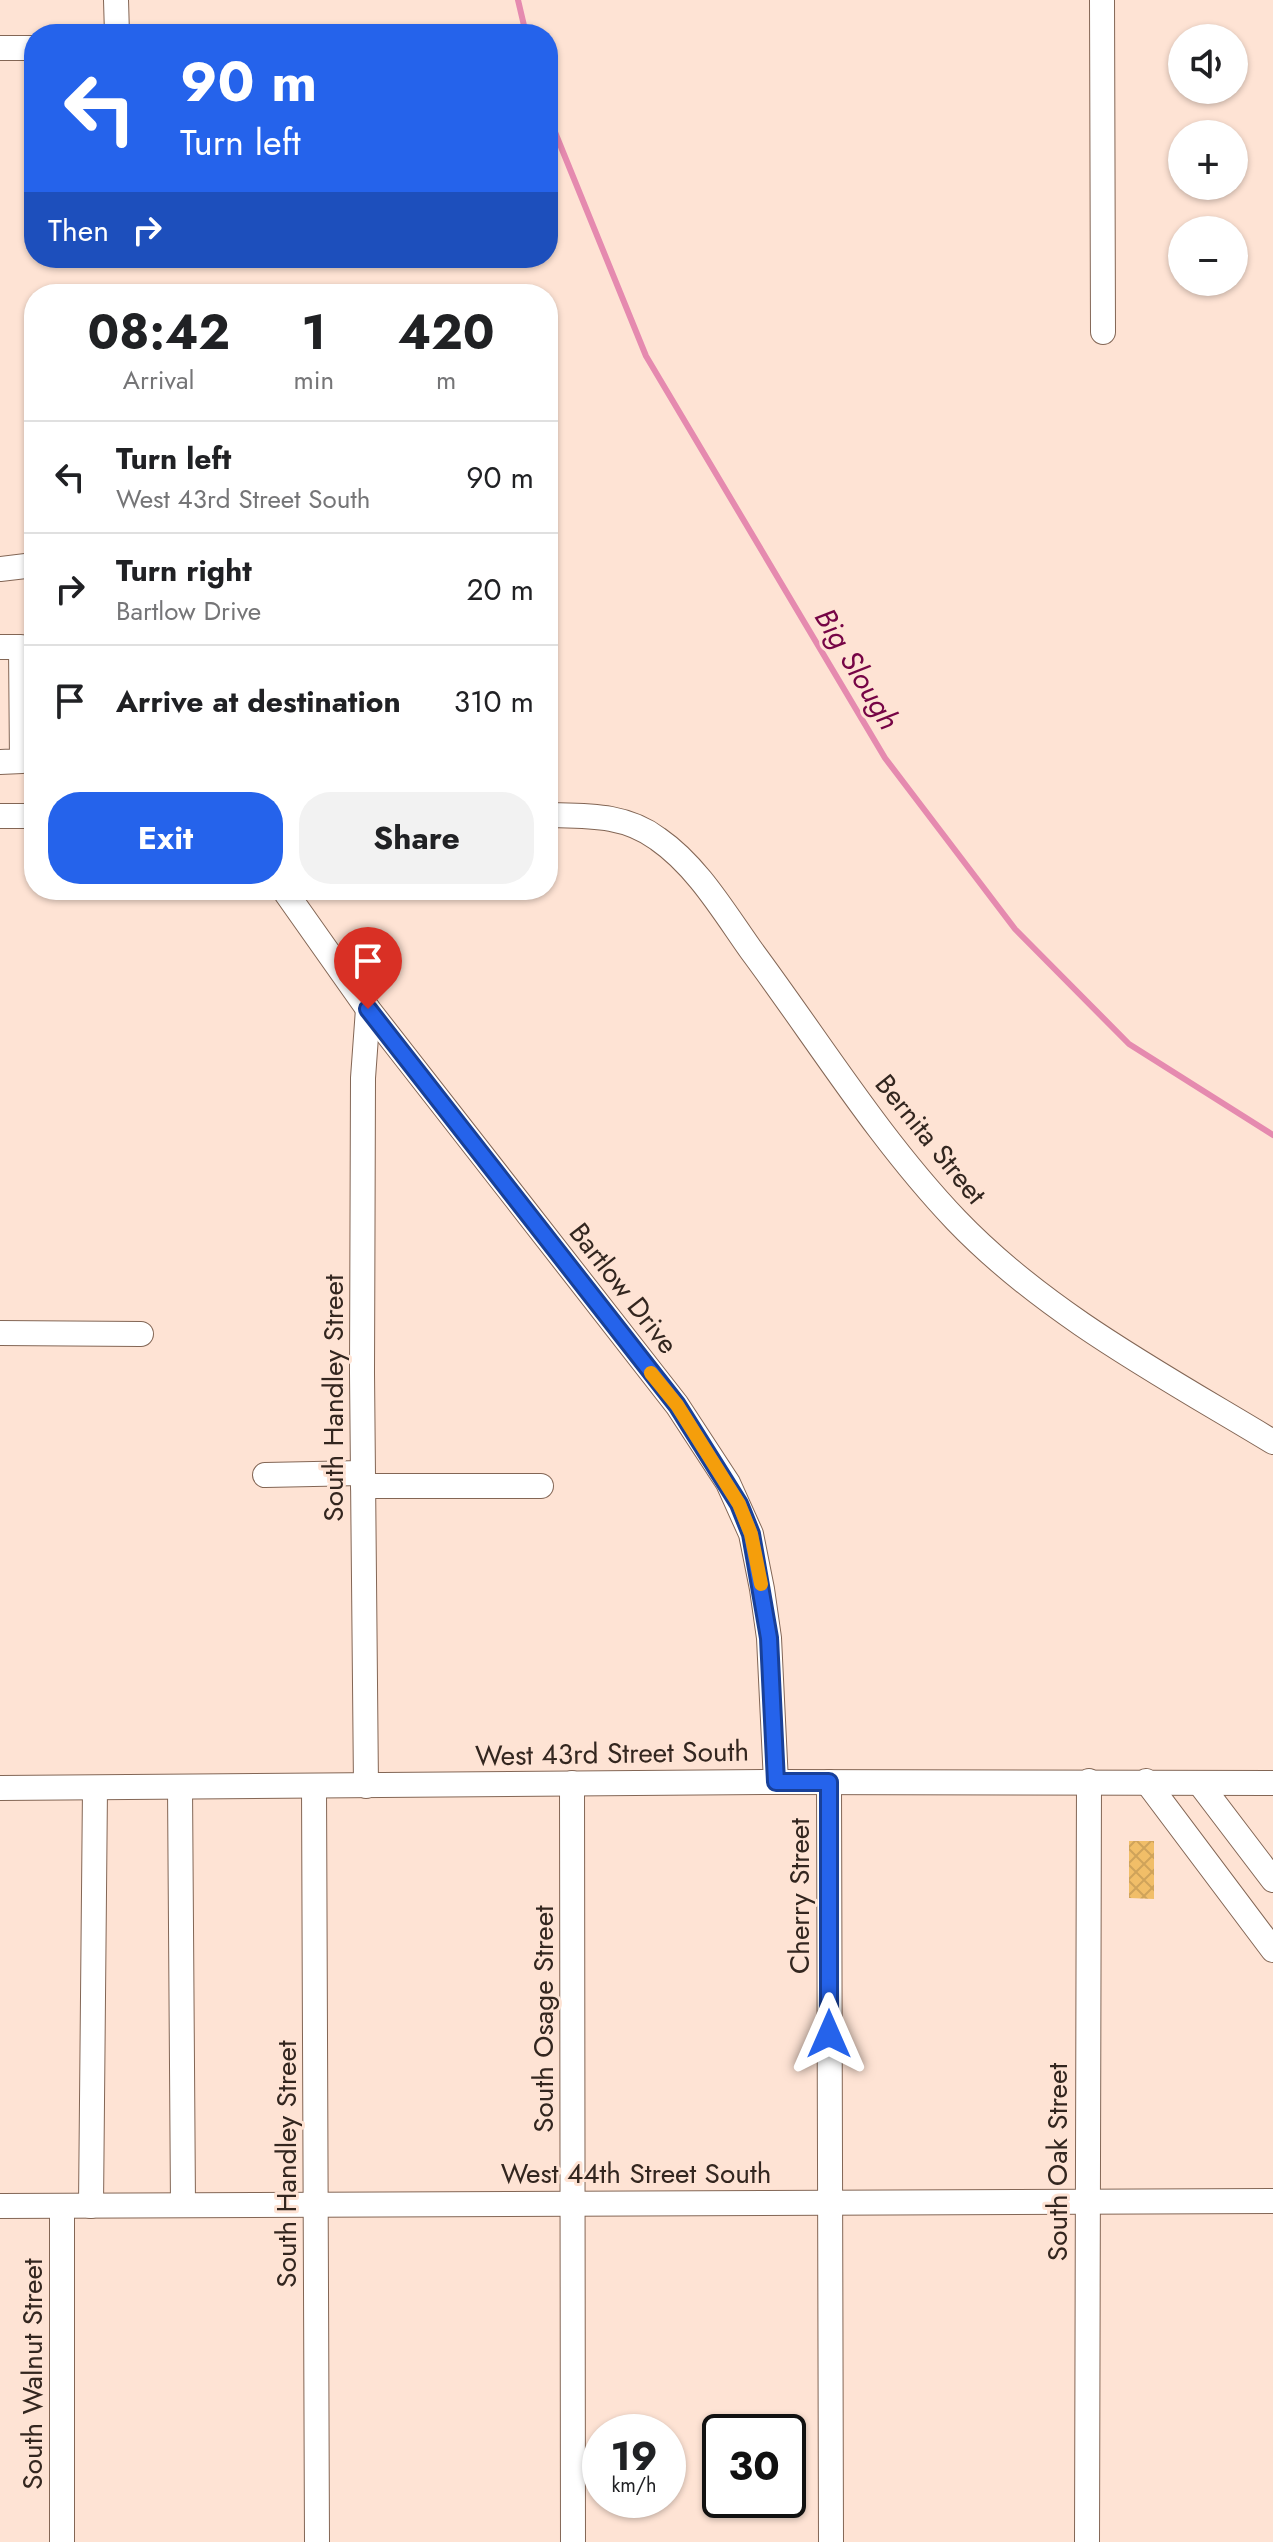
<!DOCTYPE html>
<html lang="en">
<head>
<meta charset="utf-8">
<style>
  body { margin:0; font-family:Jost,sans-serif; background:#f2f2f2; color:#202124; height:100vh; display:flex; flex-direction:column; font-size:30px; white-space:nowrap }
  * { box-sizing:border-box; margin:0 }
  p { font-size:26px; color:#757577 }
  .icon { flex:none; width:44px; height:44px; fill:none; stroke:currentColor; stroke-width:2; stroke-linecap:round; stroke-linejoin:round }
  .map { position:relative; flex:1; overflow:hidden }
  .drawer { position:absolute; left:24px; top:284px; width:534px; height:616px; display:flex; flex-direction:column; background:#fff; border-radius:32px; box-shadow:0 2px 6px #0004 }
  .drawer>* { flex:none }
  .hud { position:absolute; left:24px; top:24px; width:534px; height:244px; border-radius:32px; box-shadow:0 2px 6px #0004; background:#2563eb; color:#fff; overflow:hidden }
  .controls { position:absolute; left:1168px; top:24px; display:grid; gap:16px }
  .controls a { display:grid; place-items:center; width:80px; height:80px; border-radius:50%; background:#fff; box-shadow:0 2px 6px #0004; font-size:40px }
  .speed { position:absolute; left:582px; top:2414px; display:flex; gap:16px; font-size:40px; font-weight:700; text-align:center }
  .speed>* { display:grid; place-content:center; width:104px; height:104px; border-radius:50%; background:#fff; box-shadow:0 2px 6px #0004; line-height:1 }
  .speed small { font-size:20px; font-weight:400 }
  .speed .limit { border:4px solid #111; border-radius:12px; background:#fff; color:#111 }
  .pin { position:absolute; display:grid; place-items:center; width:68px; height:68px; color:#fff; margin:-82px -34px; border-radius:50% 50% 50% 0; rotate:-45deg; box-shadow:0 0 8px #0007 }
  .pin .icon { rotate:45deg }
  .me { position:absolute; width:88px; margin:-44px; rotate:0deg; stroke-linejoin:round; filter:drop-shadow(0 0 6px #0008) }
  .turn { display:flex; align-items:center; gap:28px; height:168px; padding:0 24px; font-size:36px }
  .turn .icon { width:104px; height:104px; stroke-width:2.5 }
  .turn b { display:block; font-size:56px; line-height:68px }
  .then { display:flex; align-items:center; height:76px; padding:0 24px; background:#0003; gap:16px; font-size:30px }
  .eta { display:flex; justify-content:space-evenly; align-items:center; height:136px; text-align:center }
  .eta b { font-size:48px; font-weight:700; line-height:56px }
  .button { display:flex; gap:16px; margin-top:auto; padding:16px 24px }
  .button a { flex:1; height:92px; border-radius:32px; background:#2563eb; color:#fff; font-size:32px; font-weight:700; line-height:92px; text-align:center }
  .button a+a { background:#f2f2f2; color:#202124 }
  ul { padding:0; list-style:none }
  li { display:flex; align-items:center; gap:24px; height:112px; padding:0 24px; border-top:2px solid #e0e0e0 }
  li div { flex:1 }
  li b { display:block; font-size:30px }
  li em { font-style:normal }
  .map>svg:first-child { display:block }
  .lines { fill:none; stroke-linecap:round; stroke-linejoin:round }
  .stream { stroke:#e58aaf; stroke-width:6 }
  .building { fill:url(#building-cross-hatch) }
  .minor-casing { stroke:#836655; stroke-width:26 }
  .minor { stroke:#fff; stroke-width:24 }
  .route-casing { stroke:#184099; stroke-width:20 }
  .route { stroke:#2563eb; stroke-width:14 }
  .slow { stroke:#f59e0b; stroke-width:14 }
  .labels { text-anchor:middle; stroke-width:6; stroke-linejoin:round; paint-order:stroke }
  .street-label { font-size:28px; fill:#33261f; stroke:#fee3d4 }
  .water-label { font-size:30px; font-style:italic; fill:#760445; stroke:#fee3d4 }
</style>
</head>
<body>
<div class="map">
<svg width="1273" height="2542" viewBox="0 0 1273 2542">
  <defs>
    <pattern id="building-cross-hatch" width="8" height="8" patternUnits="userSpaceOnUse" patternTransform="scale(2)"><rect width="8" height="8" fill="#f1be68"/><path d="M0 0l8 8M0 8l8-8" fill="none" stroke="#cfa35a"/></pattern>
  </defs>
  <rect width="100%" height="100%" fill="#fee3d4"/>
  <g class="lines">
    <g class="stream">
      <polyline points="518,0 526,34"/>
      <polyline points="548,115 646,356 885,758 1015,929 1129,1044 1273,1135"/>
    </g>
  </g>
  <polygon class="building" points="1129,1841 1154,1841 1154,1899 1129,1898"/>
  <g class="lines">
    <g class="minor-casing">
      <g id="minor">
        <polyline points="116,0 117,34"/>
        <polyline points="1102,0 1103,332"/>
        <polyline points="0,48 34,48"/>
        <polyline points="0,569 34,565"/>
        <polyline points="0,647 21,647 22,761 0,762"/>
        <path d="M548,815C587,816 625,814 658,839C697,866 724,912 751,950C818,1040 878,1138 956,1220C1045,1313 1164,1376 1273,1442"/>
        <polyline points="0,816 34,816"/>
        <polyline points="284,890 368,1009 677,1405 728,1483 751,1534 762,1589 769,1638 776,1782"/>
        <polyline points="0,1333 141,1334"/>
        <polyline points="265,1475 362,1473"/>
        <polyline points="363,1486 541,1486"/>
        <polyline points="1146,1781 1273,1950"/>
        <polyline points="829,1782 831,2542"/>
        <polyline points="572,1783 573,2542"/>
        <polyline points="1200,1784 1273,1880"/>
        <polyline points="314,1786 317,2542"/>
        <polyline points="366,1786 362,1373 363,1078 368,1009"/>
        <polyline points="180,1787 183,2205"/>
        <polyline points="0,1788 776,1782 1273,1783"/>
        <polyline points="0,2206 1273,2201"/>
        <polyline points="62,2206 62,2542"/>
        <polyline points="91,2206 95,1788"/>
        <polyline points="1087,2542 1089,1781"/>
      </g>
    </g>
    <use href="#minor" class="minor"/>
  </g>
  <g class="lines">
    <g class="route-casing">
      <polyline id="route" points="368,1009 677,1405 739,1504 751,1534 769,1638 776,1782 829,1782 829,2034"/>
    </g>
    <use href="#route" class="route"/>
    <polyline class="slow" points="651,1373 677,1405 739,1504 751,1534 761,1584"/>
  </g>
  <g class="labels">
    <g class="street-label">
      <text transform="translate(931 1139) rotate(51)" y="10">Bernita Street</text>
      <text transform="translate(624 1288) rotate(52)" y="10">Bartlow Drive</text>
      <text transform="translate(333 1398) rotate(-90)" y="10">South Handley Street</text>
      <text transform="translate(612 1753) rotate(-1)" y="10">West 43rd Street South</text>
      <text transform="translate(799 1896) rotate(-90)" y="10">Cherry Street</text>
      <text transform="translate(543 2019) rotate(-90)" y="10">South Osage Street</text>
      <text transform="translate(1057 2162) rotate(-90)" y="10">South Oak Street</text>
      <text transform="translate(286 2164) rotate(-90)" y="10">South Handley Street</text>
      <text x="636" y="2183">West 44th Street South</text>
      <text transform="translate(32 2374) rotate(-90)" y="10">South Walnut Street</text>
    </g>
    <g class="water-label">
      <text transform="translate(857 669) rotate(59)" y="10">Big Slough</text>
    </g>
  </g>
</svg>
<div class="controls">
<a><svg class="icon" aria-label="sound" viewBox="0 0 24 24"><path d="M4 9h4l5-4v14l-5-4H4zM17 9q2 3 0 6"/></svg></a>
<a>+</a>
<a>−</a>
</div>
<div class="speed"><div>19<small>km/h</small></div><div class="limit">30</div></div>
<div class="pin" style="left:368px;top:1009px;background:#d93025"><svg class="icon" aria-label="arrive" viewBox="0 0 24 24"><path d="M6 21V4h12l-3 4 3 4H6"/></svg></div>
<svg class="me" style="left:829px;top:2034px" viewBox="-20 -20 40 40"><path d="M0-17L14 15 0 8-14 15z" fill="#2563eb" stroke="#fff" stroke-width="4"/></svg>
<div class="hud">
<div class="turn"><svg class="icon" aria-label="left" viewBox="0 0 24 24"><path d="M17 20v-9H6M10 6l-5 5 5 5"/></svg><div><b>90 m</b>Turn left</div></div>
<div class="then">Then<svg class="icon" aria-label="right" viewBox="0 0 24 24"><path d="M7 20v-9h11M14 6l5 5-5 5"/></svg></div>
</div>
<section class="drawer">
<div class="eta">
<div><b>08:42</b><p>Arrival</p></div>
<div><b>1</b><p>min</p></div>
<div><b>420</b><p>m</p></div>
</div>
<ul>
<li><svg class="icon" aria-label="left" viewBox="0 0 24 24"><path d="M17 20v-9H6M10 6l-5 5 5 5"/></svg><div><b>Turn left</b><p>West 43rd Street South</p></div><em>90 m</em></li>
<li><svg class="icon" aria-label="right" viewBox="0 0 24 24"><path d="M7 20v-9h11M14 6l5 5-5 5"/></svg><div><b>Turn right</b><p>Bartlow Drive</p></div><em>20 m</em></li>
<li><svg class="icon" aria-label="arrive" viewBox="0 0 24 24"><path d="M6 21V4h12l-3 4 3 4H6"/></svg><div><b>Arrive at destination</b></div><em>310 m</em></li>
</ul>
<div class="button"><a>Exit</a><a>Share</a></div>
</section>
</div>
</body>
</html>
